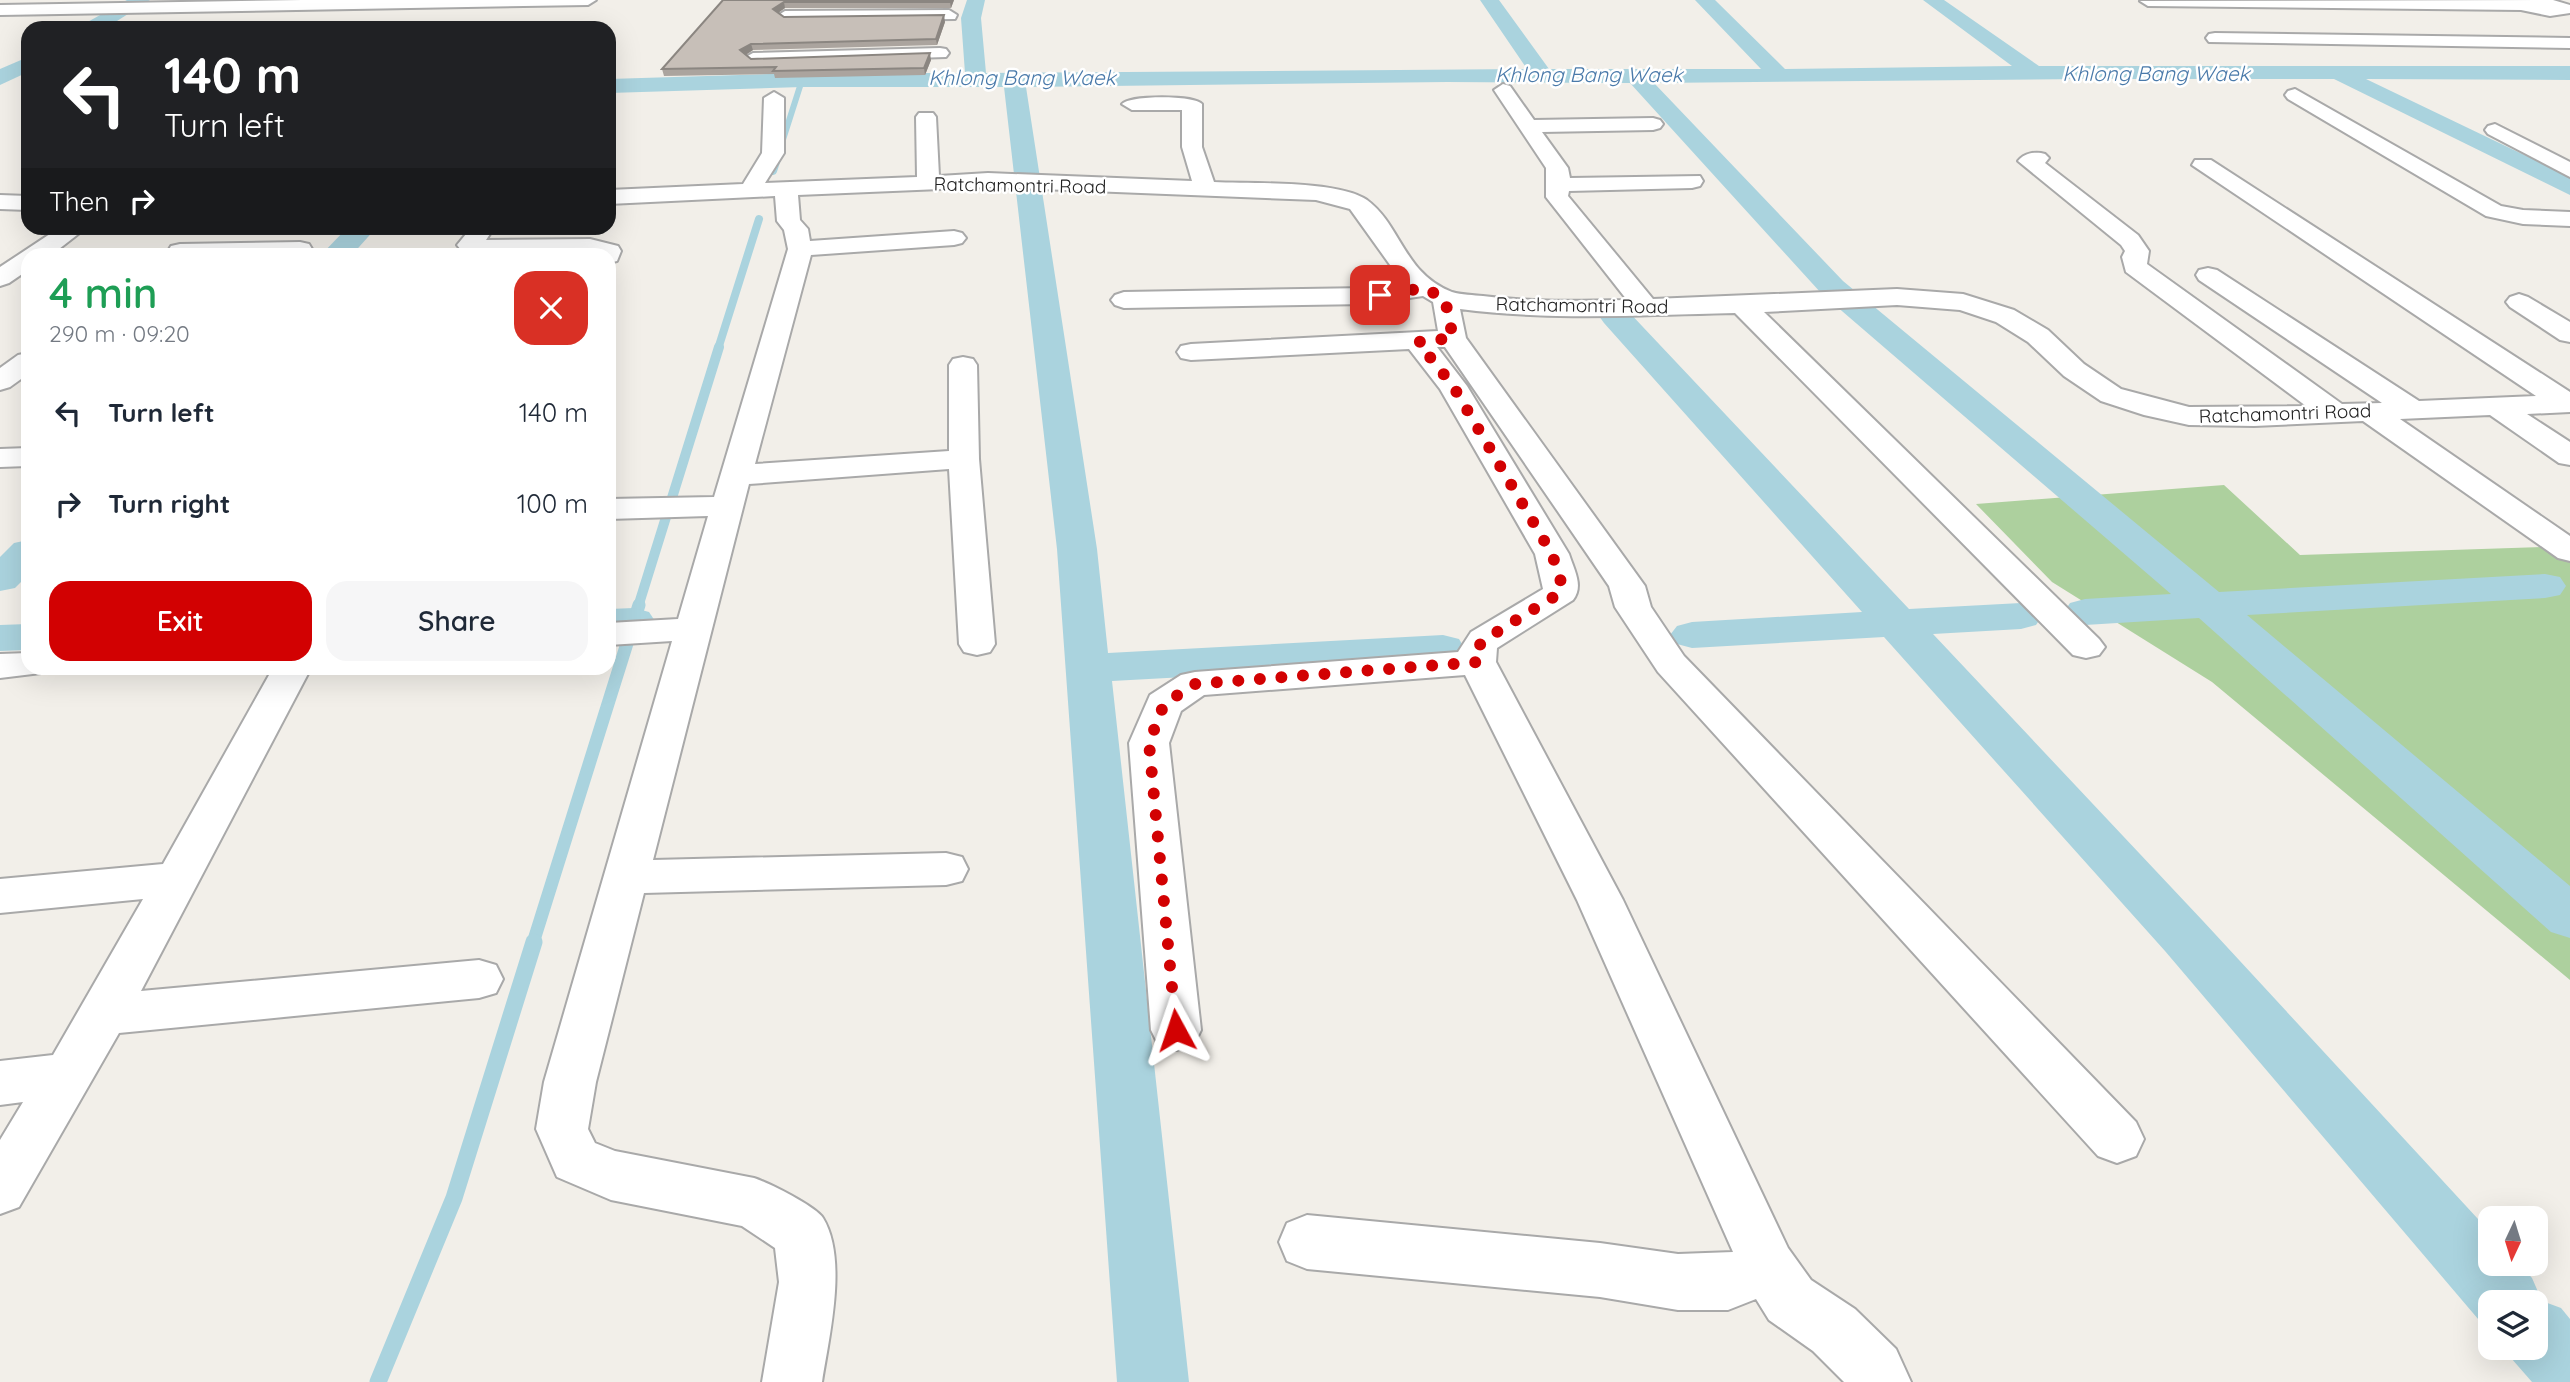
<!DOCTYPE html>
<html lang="en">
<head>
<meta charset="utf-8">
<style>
  body { margin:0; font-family:Quicksand,sans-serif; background:#f6f6f7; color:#1f2937; height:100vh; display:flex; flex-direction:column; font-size:26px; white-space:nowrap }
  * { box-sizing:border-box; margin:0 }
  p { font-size:23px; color:#747a83 }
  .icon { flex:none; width:38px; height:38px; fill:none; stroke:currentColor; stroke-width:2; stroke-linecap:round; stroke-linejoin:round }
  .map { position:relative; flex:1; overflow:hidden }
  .side { position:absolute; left:21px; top:248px; width:595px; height:427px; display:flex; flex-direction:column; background:#fff; border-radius:21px; box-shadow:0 7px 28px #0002 }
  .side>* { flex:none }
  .banner { position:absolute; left:21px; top:21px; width:595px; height:214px; border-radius:21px; box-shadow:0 7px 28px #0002; background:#202124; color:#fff; overflow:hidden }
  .needle { width:46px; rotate:184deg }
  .fabs { position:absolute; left:2478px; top:1206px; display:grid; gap:14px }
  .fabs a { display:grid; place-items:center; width:70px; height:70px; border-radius:14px; background:#fff; box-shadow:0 7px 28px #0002; font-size:35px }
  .pin { position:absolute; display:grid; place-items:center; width:60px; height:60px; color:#fff; margin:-30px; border-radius:14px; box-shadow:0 4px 10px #0006 }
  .me { position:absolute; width:77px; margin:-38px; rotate:355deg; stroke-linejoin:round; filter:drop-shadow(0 0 5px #0008) }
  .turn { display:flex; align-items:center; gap:24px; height:147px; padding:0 28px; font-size:32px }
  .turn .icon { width:91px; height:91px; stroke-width:2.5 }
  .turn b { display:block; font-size:49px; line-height:60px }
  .then { display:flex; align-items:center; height:66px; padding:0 28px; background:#0003; gap:14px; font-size:26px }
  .round { display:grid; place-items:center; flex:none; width:74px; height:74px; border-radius:21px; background:#f6f6f7 }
  .summary { display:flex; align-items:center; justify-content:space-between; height:119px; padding:0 28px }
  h1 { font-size:42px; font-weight:600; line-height:52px; color:#1e9e55 }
  .action { display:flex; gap:14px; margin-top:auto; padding:14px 28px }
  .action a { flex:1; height:80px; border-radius:21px; background:#d20102; color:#fff; font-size:28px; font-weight:600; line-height:80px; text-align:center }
  .action a+a { background:#f6f6f7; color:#1f2937 }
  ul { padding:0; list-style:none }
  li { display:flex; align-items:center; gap:21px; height:91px; padding:0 28px }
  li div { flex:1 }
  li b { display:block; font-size:26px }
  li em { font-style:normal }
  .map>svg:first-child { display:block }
  .forest { fill:#add09e }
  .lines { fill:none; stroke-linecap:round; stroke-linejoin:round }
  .stream-far4 { stroke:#aad3de; stroke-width:6 }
  .stream-far3 { stroke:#aad3de; stroke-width:8 }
  .stream-far2 { stroke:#aad3de; stroke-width:10 }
  .stream-far1 { stroke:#aad3de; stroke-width:13 }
  .stream { stroke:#aad3de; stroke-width:17 }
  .canal { fill:#aad3de; fill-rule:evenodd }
  .minor-casing { stroke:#a9a9a9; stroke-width:4 }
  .minor { fill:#fff; fill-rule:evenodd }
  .wall { fill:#aba49e }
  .shaded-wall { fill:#8b8681 }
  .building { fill:#c7bfb8; stroke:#8b8681; stroke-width:2 }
  .route { stroke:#d20102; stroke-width:12; stroke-dasharray:0 21.6 }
  .labels { text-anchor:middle; stroke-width:5; stroke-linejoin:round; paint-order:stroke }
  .far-street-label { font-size:19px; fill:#222; stroke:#fff }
  .far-water-label { font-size:21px; font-style:italic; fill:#4a7aaa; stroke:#fff }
</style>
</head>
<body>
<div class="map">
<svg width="2570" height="1382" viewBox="0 0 2570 1382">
  <rect width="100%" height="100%" fill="#f2efe9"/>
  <polygon class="forest" points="2224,485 2300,555 2570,546 2570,980 2212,682 2052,582 1976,504"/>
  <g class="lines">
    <polyline class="stream-far4" points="779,152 802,80"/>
    <g class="stream-far3">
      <polyline points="773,171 780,150"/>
      <polyline points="718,349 759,219"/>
    </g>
    <polyline class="stream-far2" points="638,607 719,347"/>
    <polyline class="stream-far1" points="533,943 639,605"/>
    <polyline class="stream" points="378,1382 454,1198 534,942"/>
    <g class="canal">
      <polygon points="127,0 150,0 106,28 81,28 84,24"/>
      <polygon points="967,0 985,0 981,18 986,73 1527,69 1480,0 1499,0 1549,69 1761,69 1695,0 1715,0 1785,69 2012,66 1923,0 1944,0 2039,66 2570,66 2570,80 2366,79 2570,177 2570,195 2334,79 2084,79 1654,83 1843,281 2219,592 2545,574 2560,577 2566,586 2560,595 2545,598 2247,615 2570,886 2570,938 2551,932 2199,618 2085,625 2070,621 2064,612 2070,603 2085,599 2171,594 1821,293 1630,83 1447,82 1026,87 1097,549 1108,653 1443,635 1459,639 1465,649 1459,659 1443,663 1112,681 1189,1382 1117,1382 1057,549 1004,87 802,87 609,93 609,79 802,73 965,73 961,18"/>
      <polygon points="28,57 28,72 0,85 0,69"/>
      <polygon points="347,228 376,228 351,256 320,256"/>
      <polygon points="1615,307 1626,309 1909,609 2021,603 2036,607 2042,616 2036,625 2021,629 1933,634 2203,921 2490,1232 2490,1264 2519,1264 2532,1278 2542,1301 2561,1308 2570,1319 2570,1382 2532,1382 2511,1358 2507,1348 2536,1348 2536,1302 2490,1302 2490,1328 2484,1326 2165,951 1884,637 1692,648 1677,644 1670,635 1677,626 1692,622 1862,612 1604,323 1599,316 1604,309"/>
      <polygon points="28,540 28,575 15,588 0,591 0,557 14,543"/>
      <polygon points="634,608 649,612 655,621 649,630 609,635 609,609"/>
      <polygon points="28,624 28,650 0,651 0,625"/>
    </g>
    <g class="minor-casing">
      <g id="minor">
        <polygon points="302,0 596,0 588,5 0,15 0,5"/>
        <polygon points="2553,0 2570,5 2570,13 2550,16 2521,10 2148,6 2140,1"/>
        <polygon points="949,10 957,15 955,19 785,21 777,16 785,11"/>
        <polygon points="2215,33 2570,38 2570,48 2209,42 2206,38 2209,34"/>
        <polygon points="940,48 946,49 949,53 946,57 753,63 744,58 753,53"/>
        <path d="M1503,84L1510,86L1534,120L1653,118L1660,120L1663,124L1660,128L1653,130L1542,132L1568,168L1570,178L1700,176L1703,181L1700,186L1692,188L1569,191L1568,196L1653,299L1897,289L1963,294L2014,310L2048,330L2084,364L2121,389L2189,407L2306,406L2126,272L2122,257L2125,251L2121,245L2018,161C2024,153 2036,151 2045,154L2049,158L2045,163L2138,235L2149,251L2147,264L2342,404L2382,403L2199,280L2196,275L2199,270L2208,268L2217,270L2419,401L2536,396L2192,165L2195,160H2211L2570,392V412L2527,414L2570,442V465L2559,463L2490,415L2400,419L2570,536V561L2558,558L2363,421L2254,426L2189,425L2144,415L2101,401L2064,376L2028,342L1996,322L1960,310L1897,305L1764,312L2099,639L2105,647L2099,655L2086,658L2073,655L1735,313C1643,315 1551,321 1460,309L1466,338L1645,586L1651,607L1684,656L2136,1122L2144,1139L2136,1156L2117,1163L2098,1156L1658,672L1615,607L1609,586L1445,347H1437L1467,386L1569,554C1574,570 1584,586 1573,600L1497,648L1496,662L1623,900L1788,1248L1811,1280L1855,1309L1896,1349L1911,1382H1844L1813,1351L1769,1320L1756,1299L1728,1310H1678L1600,1297L1307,1269L1287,1261L1279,1242L1287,1223L1307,1215L1600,1243L1678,1254L1733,1252L1577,900L1465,675L1204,695L1181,711L1169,743L1201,1030L1194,1044L1176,1050L1158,1044L1151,1030L1129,743L1150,695L1181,675L1195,672L1458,652L1471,632L1543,589L1535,554L1440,389L1409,349L1191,360L1181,358L1177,352L1181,346L1191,344L1438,331L1433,302L1423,296L1368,304L1124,308L1115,305L1111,300L1115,295L1124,292L1368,288L1403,283L1350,209L1316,200L988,187L798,195L800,220L808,229L810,241L954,231L962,233L966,238L962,243L954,245L811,255L755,464L949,451V365L953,359L963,357L973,359L977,365L979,459L995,644L990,652L977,655L964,652L959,644L949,469L749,484L653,860L946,853L962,857L968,869L962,881L946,885L644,893L596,1082L588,1129L595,1143L615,1151L754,1178C769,1183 815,1206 823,1218C848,1259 829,1337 822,1382H762L779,1282L775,1248L742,1226L611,1200L557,1177L536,1129L544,1082L672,641L609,645V623L678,619L708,516L609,519V499L714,497L788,249L784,230L777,221L775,196L609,204V190L743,184L762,153L764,98L774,92L784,98V153L765,183L917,177L916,117L919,113H933L936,117L939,176L988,173L1192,181L1182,147V110H1132L1122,104C1130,95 1194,95 1202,104V147L1214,182C1251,184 1338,180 1367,200C1401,225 1404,274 1452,292C1461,295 1474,295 1483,296C1531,302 1579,301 1627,300L1546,197V168L1494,90Z"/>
        <polygon points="2295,89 2501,206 2523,210 2570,212 2570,226 2523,224 2486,216 2288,99 2285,95 2288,91"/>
        <polygon points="2495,124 2570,162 2570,177 2488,134 2485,130 2488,126"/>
        <polygon points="0,195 28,196 28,210 0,209"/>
        <polygon points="59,228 86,228 50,256 28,256 28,270 9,283 0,286 0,267"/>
        <polygon points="471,228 494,228 486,240 590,239 618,246 621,251 617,261 609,263 609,256 476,254 461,250 457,245"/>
        <polygon points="300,242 309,244 312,249 309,254 171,256 168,251 171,246 180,244"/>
        <polygon points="2519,294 2528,297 2570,322 2570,342 2560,340 2510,307 2506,302 2510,297"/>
        <polygon points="28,353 28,374 10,387 0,390 0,368 18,355"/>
        <polygon points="28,448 28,466 0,467 0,449"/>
        <polygon points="28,653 28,668 45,668 41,673 0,678 0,654"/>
        <polygon points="273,668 311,668 141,991 479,960 496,965 503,979 496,993 479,998 119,1033 19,1207 0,1214 0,1140 23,1102 0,1105 0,1061 53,1055 143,899 0,913 0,879 163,864"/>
      </g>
    </g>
    <use href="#minor" class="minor"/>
  </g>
  <polygon class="wall" points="723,0 954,0 951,8 785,8 778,13 784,17 945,22 937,45 753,50 746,55 751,59 931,60 925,75 775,78 774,74 664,76 662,69"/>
  <g class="shaded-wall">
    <polygon points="951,0 954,0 951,8 950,2"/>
    <polygon points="784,2 785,8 775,15 773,9"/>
    <polygon points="944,15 945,22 937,45 936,39"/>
    <polygon points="751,44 753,50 742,57 740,50"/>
    <polygon points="930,53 931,60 925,75 924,68"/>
  </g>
  <polygon class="building" points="723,0 951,0 950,2 784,2 773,9 784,17 944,15 936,39 751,44 740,50 751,59 930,53 924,68 773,71 776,67 662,69"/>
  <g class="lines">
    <polyline class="route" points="1176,1030 1149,743 1164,704 1195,684 1478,662 1477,648 1484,640 1560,593 1561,582 1552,554 1453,386 1418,342 1453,338 1445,299 1424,288 1380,295"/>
  </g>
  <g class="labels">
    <g class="far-street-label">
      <text transform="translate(1020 185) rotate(1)" y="7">Ratchamontri Road</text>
      <text transform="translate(1582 305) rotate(1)" y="7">Ratchamontri Road</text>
      <text transform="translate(2285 413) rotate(-2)" y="7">Ratchamontri Road</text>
    </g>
    <g class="far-water-label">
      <text x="2156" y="81">Khlong Bang Waek</text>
      <text x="1589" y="82">Khlong Bang Waek</text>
      <text x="1022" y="85">Khlong Bang Waek</text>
    </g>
  </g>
</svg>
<div class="fabs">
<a><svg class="needle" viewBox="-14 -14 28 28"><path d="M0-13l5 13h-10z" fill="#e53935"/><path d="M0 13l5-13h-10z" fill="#747a83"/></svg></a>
<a><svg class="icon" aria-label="layers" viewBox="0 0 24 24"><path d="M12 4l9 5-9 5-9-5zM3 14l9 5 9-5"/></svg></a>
</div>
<div class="pin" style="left:1380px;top:295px;background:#d93025"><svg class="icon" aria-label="arrive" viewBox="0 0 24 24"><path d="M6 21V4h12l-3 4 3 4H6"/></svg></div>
<svg class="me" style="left:1176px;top:1030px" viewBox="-20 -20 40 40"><path d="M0-17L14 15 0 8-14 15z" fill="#d20102" stroke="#fff" stroke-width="4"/></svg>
<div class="banner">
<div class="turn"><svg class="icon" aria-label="left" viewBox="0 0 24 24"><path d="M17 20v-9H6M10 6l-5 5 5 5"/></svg><div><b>140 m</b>Turn left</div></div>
<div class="then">Then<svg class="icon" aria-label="right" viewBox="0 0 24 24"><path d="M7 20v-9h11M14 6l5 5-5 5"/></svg></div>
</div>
<section class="side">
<div class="summary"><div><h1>4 min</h1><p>290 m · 09:20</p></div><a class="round" style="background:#d93025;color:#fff"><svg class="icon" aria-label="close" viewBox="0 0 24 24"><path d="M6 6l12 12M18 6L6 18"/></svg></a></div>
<ul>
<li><svg class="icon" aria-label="left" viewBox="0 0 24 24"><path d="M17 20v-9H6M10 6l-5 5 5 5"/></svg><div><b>Turn left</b></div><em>140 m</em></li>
<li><svg class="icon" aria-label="right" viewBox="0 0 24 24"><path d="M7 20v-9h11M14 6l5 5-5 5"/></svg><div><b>Turn right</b></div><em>100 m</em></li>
</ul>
<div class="action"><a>Exit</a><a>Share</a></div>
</section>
</div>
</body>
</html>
